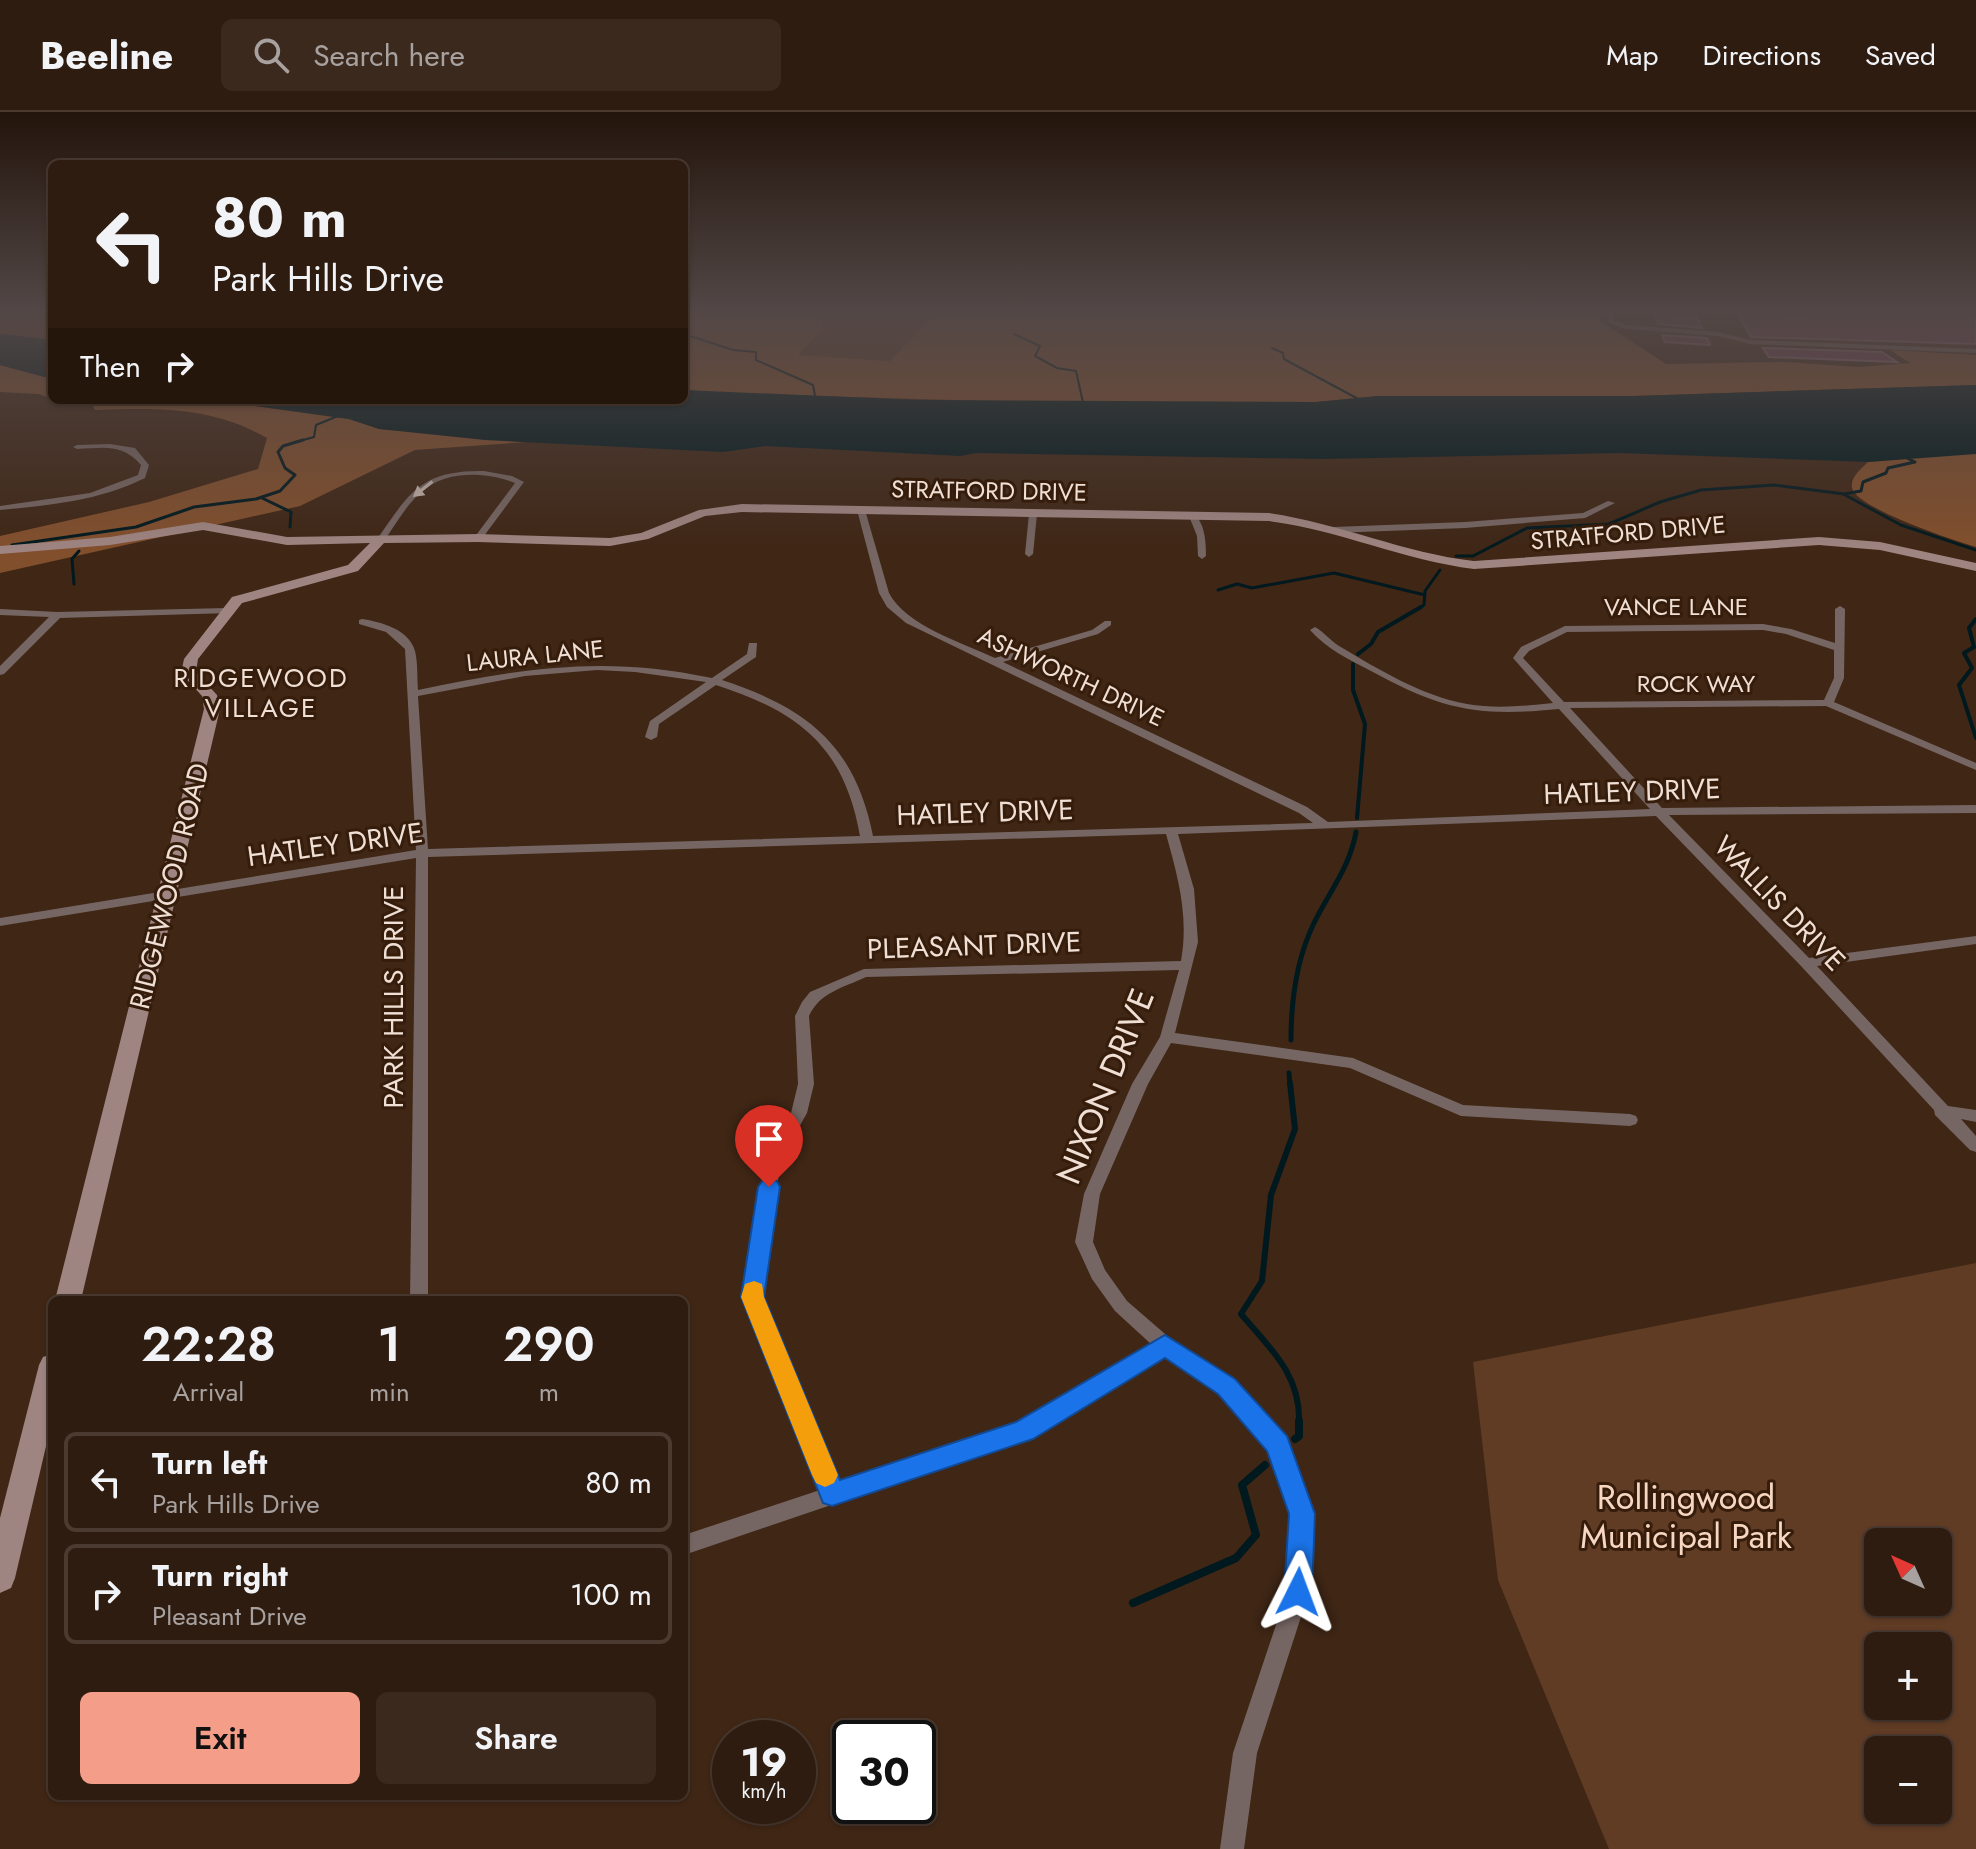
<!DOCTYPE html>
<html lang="en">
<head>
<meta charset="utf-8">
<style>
  body { margin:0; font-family:Jost,sans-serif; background:#3b291e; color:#f1f3f6; height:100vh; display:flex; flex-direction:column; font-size:30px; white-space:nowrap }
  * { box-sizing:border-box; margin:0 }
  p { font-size:26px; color:#a7a19f }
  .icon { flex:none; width:44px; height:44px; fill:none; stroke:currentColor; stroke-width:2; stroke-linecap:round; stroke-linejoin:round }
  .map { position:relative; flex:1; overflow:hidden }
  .panel { position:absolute; left:48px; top:1184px; width:640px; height:504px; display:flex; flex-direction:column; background:#2f1c10; border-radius:12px; box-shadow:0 2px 6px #0004,0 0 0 2px #4a3a30 }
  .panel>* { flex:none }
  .banner { position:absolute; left:48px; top:48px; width:640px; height:244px; border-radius:12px; box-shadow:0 2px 6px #0004,0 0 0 2px #4a3a30; background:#2f1c10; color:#f1f3f6; overflow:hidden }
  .needle { width:52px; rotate:315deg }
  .controls { position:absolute; left:1864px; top:1416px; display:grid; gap:16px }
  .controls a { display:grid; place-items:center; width:88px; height:88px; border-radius:12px; background:#2f1c10; box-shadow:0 2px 6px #0004,0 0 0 2px #4a3a30; font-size:40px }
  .speed { position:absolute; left:712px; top:1608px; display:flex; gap:16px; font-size:40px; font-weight:700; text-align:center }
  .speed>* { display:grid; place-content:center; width:104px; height:104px; border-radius:50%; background:#2f1c10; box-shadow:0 2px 6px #0004,0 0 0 2px #4a3a30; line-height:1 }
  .speed small { font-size:20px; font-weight:400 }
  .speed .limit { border:4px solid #111; border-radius:12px; background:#fff; color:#111 }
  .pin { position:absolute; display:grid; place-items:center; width:68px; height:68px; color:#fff; margin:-82px -34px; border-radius:50% 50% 50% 0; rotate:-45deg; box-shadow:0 0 8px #0007 }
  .pin .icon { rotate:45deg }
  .me { position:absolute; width:88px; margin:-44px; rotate:3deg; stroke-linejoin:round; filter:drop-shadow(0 0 6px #0008) }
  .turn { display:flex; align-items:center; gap:28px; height:168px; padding:0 32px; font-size:36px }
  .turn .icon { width:104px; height:104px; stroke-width:2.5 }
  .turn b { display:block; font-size:56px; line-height:68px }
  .then { display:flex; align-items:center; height:76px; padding:0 32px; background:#0003; gap:16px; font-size:30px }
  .eta { display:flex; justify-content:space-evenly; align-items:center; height:136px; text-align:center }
  .eta b { font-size:48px; font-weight:600; line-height:56px }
  .cta { display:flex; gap:16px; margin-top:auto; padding:16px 32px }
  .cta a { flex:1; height:92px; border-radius:12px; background:#f49e89; color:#111; font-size:32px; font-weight:600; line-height:92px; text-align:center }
  .cta a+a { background:#3b291e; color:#f1f3f6 }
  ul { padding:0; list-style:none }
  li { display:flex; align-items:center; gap:24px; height:100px; margin:0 16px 12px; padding:0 16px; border:4px solid #4a3a30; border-radius:12px }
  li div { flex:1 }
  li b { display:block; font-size:30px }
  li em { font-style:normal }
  header { display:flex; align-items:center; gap:48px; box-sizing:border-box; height:112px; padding:0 40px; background:#2f1c10; border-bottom:2px solid #4a3a30 }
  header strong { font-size:38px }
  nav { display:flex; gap:44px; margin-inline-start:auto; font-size:28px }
  .search { width:560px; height:72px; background:#3b291e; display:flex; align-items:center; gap:20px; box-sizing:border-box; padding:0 28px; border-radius:12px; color:#a7a19f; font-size:30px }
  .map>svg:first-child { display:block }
  .green { fill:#603c25; fill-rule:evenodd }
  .forest { fill:#824f2c }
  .water { fill:#00191e }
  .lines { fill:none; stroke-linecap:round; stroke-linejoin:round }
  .stream-far5 { stroke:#00191e; stroke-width:2 }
  .stream-far4 { stroke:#00191e; stroke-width:3 }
  .stream-far3 { stroke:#00191e; stroke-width:4 }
  .stream-far2 { stroke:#00191e; stroke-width:5 }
  .stream-far1 { stroke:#00191e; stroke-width:6 }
  .stream { stroke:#00191e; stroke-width:8 }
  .building { fill:#763e58; stroke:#8b6977; stroke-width:2 }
  .street { fill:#766663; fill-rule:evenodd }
  .secondary { fill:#9f8582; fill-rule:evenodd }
  .oneway { fill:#c5b5ad }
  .route { fill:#1a73e8; stroke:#114b97; stroke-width:2 }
  .slow { fill:#f59e0b }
  .labels { text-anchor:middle; stroke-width:6; stroke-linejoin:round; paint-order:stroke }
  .far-street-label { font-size:24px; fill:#f0dfd5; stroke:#351c0b }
  .far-neighbourhood-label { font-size:26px; letter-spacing:2px; fill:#f0dfd5; stroke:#351c0b }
  .street-label { font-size:28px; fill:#f0dfd5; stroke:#351c0b }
  .near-street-label { font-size:34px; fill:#f0dfd5; stroke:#351c0b }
  .near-park-label { font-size:34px; fill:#f7d6c2; stroke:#351c0b }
</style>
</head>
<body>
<header>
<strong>Beeline</strong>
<div class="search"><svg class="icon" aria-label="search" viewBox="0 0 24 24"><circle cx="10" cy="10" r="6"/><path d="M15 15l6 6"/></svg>Search here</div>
<nav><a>Map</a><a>Directions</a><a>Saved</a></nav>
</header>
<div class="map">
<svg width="1976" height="1737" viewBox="0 0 1976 1737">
  <rect width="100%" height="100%" fill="#3f2615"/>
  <g class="green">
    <polygon points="0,198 52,198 52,228 0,222"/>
    <polygon points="820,198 937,198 890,249 797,243 822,218"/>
    <path d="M1976,1151V1737H1609L1498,1468L1473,1250ZM1878,1430H1938V1490H1878ZM1878,1534H1938V1594H1878ZM1878,1638H1938V1698H1878Z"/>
  </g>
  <g class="forest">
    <polygon points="684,198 820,198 822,218 798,243 890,249 937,198 1599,198 1600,209 1666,252 1785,250 1859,255 1910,251 1890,238 1976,243 1976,273 1634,284 1378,284 1316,290 1019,290 724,281 684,278"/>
    <polygon points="0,253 52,267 52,287 39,282 0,280"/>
    <path d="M55,288H211L349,307L380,317L526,330L415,338L300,394L0,461V424L149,390L258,357L267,326C211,294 157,296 95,298L91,290L66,292Z"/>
    <path d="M1956,342H1976V435C1955,429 1856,396 1852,376C1850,365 1861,357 1868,350Z"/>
  </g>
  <g class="water">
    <polygon points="0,222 52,228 52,267 0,253"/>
    <polygon points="1976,273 1976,342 1868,350 1619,341 1322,347 976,341 960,344 765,334 723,340 485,328 379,317 349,307 212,288 684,288 684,278 917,288 1316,290 1378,284 1634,284"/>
  </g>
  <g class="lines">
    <g class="stream-far5">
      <polyline points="684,222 733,238 756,240 756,248 813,273 816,289"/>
      <polyline points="1014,222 1040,234 1035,244 1057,256 1076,259 1084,295"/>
      <polyline points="1272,236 1283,241 1284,247 1362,289"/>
      <polyline points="296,330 314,325 316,313 338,304"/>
    </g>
    <g class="stream-far4">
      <polyline points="1845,383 1901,413 1976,438"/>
      <polyline points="262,386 291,400 290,415"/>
      <polyline points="12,433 136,415 194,395 256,387 280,379 295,363 285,356 278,340 283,334 303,328"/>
      <polyline points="1456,444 1473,444 1527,416 1609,412 1660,390 1701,378 1774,373 1844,382 1861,379 1863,370 1886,361 1888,356 1915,350 1905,345"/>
      <polyline points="74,472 72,447 79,439"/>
      <polyline points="1218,478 1237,472 1252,476 1334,461 1425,483"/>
      <polyline points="1418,497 1424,493 1425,479 1440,458"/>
    </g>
    <g class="stream-far3">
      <polyline points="1976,507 1969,516 1974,535 1964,541 1972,556 1959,573 1976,626"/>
      <polyline points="1358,542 1371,532 1378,520 1421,495"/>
      <polyline points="1353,552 1353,578 1365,612 1357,706"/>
    </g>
    <g class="stream-far2">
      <path d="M1291,928C1291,888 1296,848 1314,811C1329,780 1350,755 1356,720"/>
      <polyline points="1289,961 1290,973"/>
    </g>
    <path class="stream-far1" d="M1290,971L1295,1017L1271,1083L1262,1169L1241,1202C1270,1236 1301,1263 1299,1311"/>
    <g class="stream">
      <polyline points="1295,1327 1299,1324 1299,1309"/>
      <polyline points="1133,1491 1236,1446 1256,1423 1242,1373 1265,1353"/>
    </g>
  </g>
  <g class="building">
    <polygon points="1737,200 1808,204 1805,202 1976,202 1976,232 1751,225"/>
    <polygon points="1654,201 1697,204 1702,216 1658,212"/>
    <polygon points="1662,223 1707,226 1710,233 1665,230"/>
    <polygon points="1763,236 1882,240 1897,250 1769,245"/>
  </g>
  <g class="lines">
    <g class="street">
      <polygon points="1607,198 1613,198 1613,208 1627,213 1718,220 1750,228 1976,237 1976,241 1750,232 1718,224 1626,217 1608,210"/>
      <polygon points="1847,198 1953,198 1950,200"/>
      <path d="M110,332L135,336L149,353L145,366C99,389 50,393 0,398V394L90,381L138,363L141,353C122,331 104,336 77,337L73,335L77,333Z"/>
      <path d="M484,359L512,364L524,370L481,428L474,426L515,371C486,359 444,358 420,381C404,396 394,415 382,432L375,430C409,382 419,358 484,359Z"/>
      <polygon points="1608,389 1615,391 1585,406 1465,416 1333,421 1329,418 1333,415 1465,410 1583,401"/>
      <path d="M861,395L865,398L889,481C905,513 963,531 995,546L1092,518L1105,509H1111V513L1098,522L1003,550L1307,695L1328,710L1650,697L1559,597C1478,605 1442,598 1371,559C1348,547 1327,537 1310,518L1315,515C1324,520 1330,528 1339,534C1378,557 1422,584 1467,592C1496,597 1525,594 1553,591L1513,546L1521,535L1565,514L1763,512L1791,517L1835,531V497L1840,494L1845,497L1844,566L1834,590L1976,651V658L1826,594L1570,596L1662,696L1976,693V701L1669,703L1809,846L1976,824V832L1817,854L1948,994L1976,998V1010L1961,1007L1976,1024V1040L1970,1038L1935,1003L1934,998L1801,854L1656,704L1178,722L1194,777L1198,830L1175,921L1353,946L1463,993L1630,1002L1636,1004L1638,1008L1636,1012L1630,1014L1461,1004L1350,956L1171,931L1148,972L1100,1082L1093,1130L1105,1158L1127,1189L1172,1228L1233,1268L1285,1326L1312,1402L1309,1480L1257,1641L1244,1737H1220L1233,1641L1287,1480L1292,1402L1270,1337L1219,1280L1165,1243L1031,1325L684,1443V1423L820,1378L744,1185L765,1047L791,1001L798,972L795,904L802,890L810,880L864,857L1181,849C1189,804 1178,765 1166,722L428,745V1188H410L416,746L0,814V806L416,738L405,537L386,520L359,512V508L362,507C381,510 409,517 415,539C418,551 417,566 418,578C525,556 603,543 712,566L747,542L749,531H757L756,545L722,568C807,596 855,633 873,724L1313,711L1299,701L906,511L887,495L879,481L857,398ZM1763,518L1786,522L1834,538V566L1824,588L1564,590L1523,546L1529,539L1567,520ZM597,558L635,560L706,570L650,609L645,625L651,628L657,625L659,612L716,573C799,600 844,634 860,724L428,737L418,584L525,564ZM1179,858L1160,925L1132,972L1084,1082L1075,1130L1092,1167L1115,1199L1151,1232L1018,1312L838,1372L762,1185L781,1047L807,1001L814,972L809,904C820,880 843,876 866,865Z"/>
      <polygon points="1033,399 1037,402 1033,442 1029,445 1025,442 1029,402"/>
      <path d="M1193,401C1205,411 1206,429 1206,444L1202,447L1198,444L1197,424L1189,404Z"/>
      <polygon points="227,496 232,499 230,501 60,506 4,562 0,563 0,554 49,505 0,503 0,497 57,500"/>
    </g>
    <g class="secondary">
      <path d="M742,392L1269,401C1339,411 1404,441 1474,449L1819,425L1880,430L1976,451V459L1880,438L1819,433L1474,457C1404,448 1339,418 1269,409L742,400L705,404L648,427L610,434L478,430L384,431L358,459L242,491L198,547L196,560L217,583L220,597L81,1188H55L204,597L202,584L181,561L184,547L232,485L348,453L370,431L287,433L203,418L110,433L0,442V434L110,425L203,410L287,425L478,422L610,426L641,421L699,398Z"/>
      <polygon points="52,1242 52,1309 15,1466 11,1476 0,1481 0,1406 39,1253 43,1245"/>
    </g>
  </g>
  <defs><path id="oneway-solid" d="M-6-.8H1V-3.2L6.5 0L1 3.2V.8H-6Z" transform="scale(2)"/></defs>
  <use class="oneway" href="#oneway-solid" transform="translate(423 377) rotate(142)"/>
  <linearGradient id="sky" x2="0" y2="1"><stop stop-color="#23150c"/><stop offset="0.45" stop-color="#524746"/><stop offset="1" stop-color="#524746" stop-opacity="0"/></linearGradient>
  <rect width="1976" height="441" fill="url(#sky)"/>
  <polygon class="route" points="769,1067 777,1069 780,1075 764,1185 840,1368 1016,1310 1165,1223 1235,1267 1287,1324 1315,1402 1312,1480 1308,1489 1298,1493 1288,1489 1284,1480 1289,1402 1267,1339 1218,1282 1165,1246 1033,1327 832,1394 823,1391 741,1185 758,1075 762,1069"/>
  <polygon class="slow" points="754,1169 762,1172 764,1185 838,1363 834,1371 825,1375 816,1371 812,1363 741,1185 745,1172"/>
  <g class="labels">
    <g class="far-street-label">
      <text transform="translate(989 379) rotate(1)" y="8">STRATFORD DRIVE</text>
      <text transform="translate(1628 421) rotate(-5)" y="8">STRATFORD DRIVE</text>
      <text x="1676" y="503">VANCE LANE</text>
      <text transform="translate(535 544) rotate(-6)" y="8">LAURA LANE</text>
      <text transform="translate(1071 565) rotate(25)" y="8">ASHWORTH DRIVE</text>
      <text x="1696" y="580">ROCK WAY</text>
    </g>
    <g class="far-neighbourhood-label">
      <text x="261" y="575">RIDGEWOOD<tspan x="261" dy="30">VILLAGE</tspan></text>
    </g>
    <g class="street-label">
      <text transform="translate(1632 679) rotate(-2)" y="10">HATLEY DRIVE</text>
      <text transform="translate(985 700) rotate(-2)" y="10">HATLEY DRIVE</text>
      <text transform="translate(335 732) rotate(-8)" y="10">HATLEY DRIVE</text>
      <text transform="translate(169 774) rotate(-76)" y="10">RIDGEWOOD ROAD</text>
      <text transform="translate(1780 791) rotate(46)" y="10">WALLIS DRIVE</text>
      <text transform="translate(974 833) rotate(-2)" y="10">PLEASANT DRIVE</text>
      <text transform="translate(393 885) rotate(-90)" y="10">PARK HILLS DRIVE</text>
    </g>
    <g class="near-street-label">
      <text transform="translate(1105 974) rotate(-68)" y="12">NIXON DRIVE</text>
    </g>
    <g class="near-park-label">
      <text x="1686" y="1397">Rollingwood<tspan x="1686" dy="39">Municipal Park</tspan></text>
    </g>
  </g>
</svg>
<div class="controls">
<a><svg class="needle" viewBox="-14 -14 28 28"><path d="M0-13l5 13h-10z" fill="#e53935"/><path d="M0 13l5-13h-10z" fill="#a7a19f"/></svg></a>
<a>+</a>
<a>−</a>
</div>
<div class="speed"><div>19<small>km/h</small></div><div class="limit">30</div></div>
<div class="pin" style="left:769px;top:1075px;background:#d93025"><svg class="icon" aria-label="arrive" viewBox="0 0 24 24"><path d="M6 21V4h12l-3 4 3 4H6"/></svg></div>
<svg class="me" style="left:1298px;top:1480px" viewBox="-20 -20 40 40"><path d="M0-17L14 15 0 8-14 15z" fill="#1a73e8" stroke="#fff" stroke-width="4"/></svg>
<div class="banner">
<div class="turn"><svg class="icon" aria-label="left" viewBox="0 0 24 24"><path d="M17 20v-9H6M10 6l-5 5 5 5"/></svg><div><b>80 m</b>Park Hills Drive</div></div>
<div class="then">Then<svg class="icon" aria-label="right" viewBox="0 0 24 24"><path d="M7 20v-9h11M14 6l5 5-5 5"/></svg></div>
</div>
<section class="panel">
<div class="eta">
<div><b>22:28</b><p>Arrival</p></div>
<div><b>1</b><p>min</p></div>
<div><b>290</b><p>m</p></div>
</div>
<ul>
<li><svg class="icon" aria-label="left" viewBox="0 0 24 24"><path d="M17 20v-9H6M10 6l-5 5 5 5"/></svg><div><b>Turn left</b><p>Park Hills Drive</p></div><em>80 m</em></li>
<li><svg class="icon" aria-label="right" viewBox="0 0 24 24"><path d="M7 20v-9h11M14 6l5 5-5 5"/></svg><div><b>Turn right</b><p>Pleasant Drive</p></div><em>100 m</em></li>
</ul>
<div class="cta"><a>Exit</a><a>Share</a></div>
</section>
</div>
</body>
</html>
